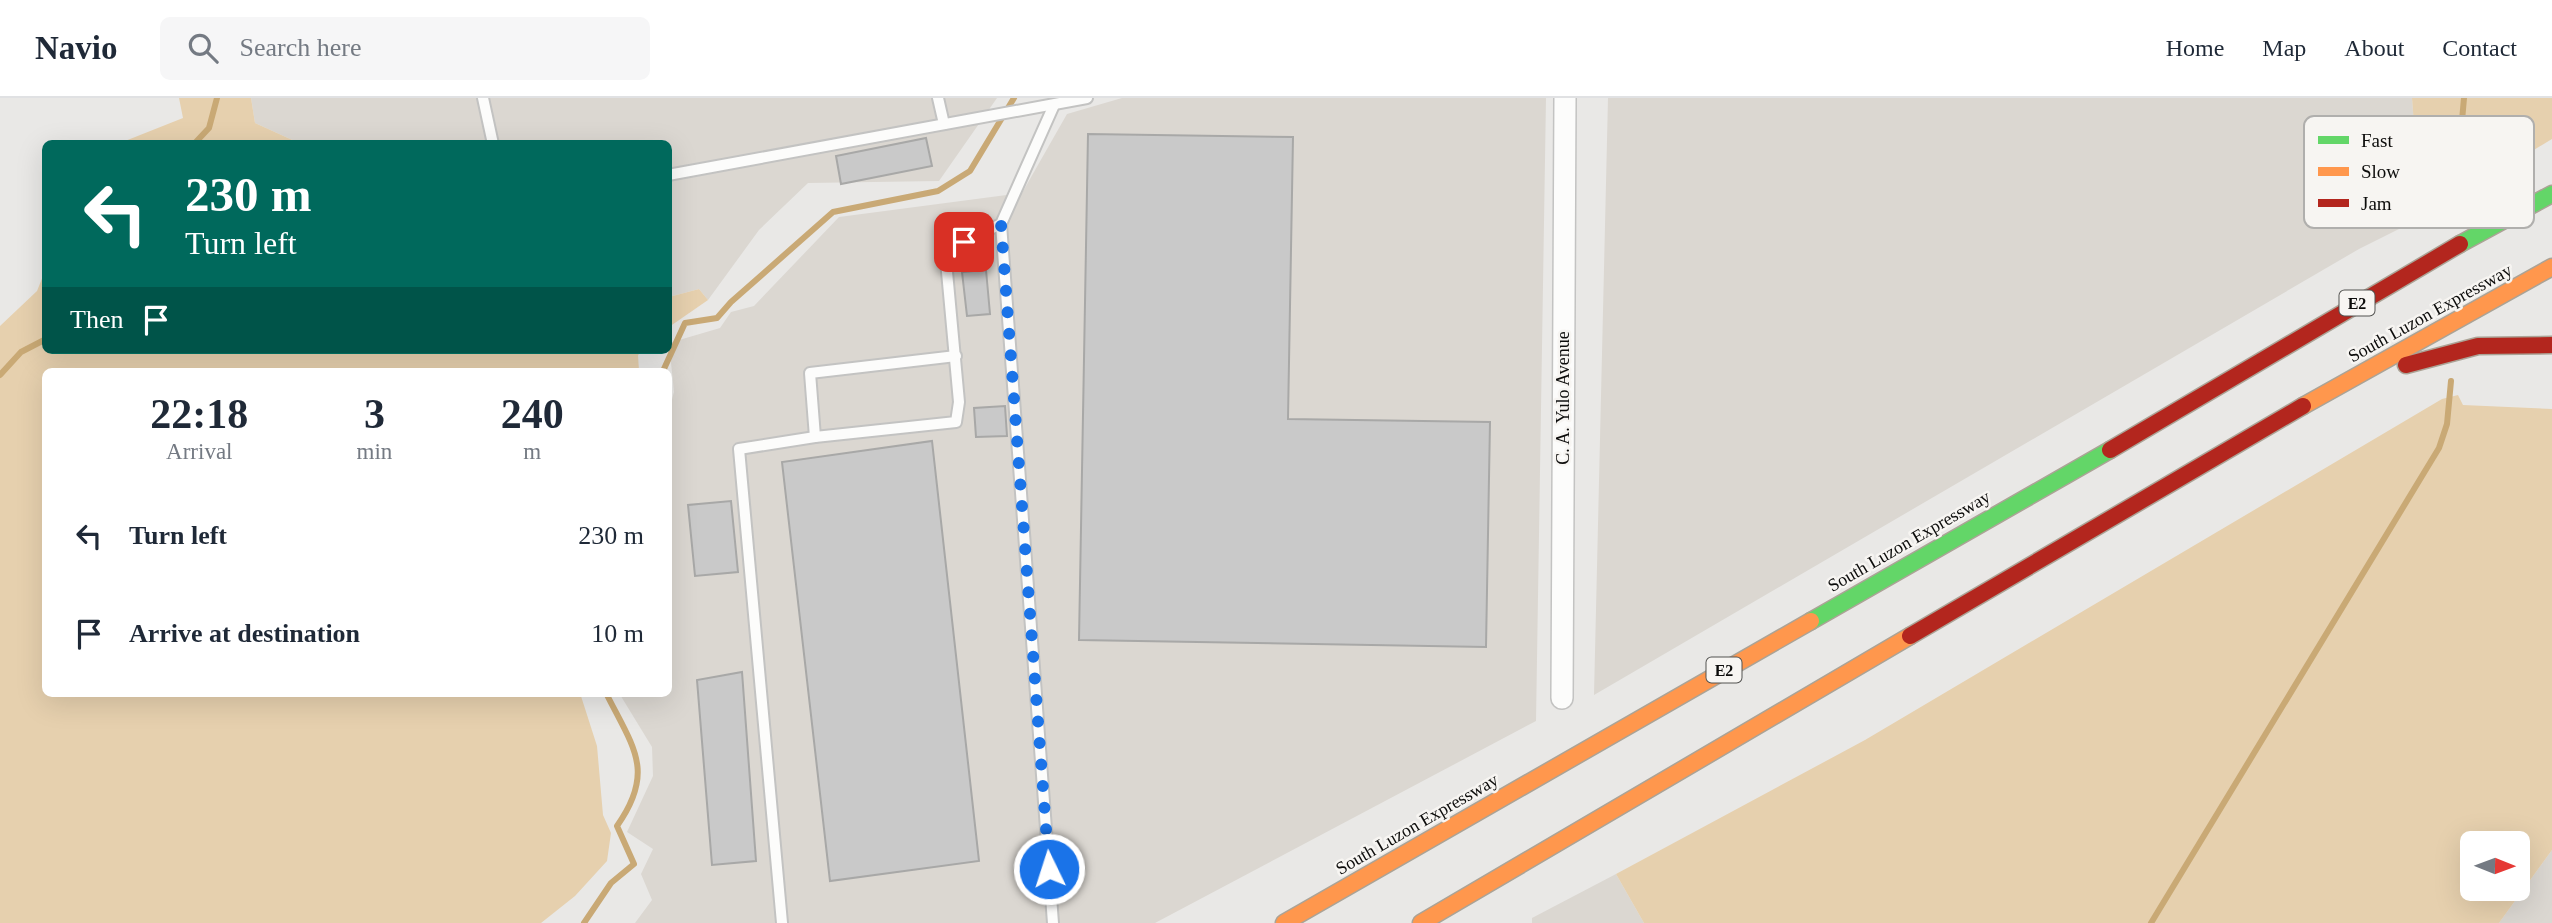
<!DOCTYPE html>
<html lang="en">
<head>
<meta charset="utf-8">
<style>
  body { margin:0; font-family:Georgia,serif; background:#f6f6f7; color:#1f2937; height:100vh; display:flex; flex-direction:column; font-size:26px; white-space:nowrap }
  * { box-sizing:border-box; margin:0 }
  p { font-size:23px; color:#747a83 }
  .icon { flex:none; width:38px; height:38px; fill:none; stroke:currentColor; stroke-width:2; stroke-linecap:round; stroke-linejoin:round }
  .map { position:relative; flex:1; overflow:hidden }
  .panel { position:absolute; left:42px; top:270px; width:630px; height:329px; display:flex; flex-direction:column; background:#fff; border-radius:10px; box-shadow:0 7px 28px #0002 }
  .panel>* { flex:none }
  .banner { position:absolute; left:42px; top:42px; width:630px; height:214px; border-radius:10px; box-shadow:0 7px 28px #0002; background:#00695c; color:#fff; overflow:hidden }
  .needle { width:46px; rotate:91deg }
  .controls { position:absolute; left:2460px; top:733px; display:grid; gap:14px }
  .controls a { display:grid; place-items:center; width:70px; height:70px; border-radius:10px; background:#fff; box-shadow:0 7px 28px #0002; font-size:35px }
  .pin { position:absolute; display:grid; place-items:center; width:60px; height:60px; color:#fff; margin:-30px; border-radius:14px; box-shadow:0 4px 10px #0006 }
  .me { position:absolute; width:77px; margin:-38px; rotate:356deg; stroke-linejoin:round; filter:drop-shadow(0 0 5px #0008) }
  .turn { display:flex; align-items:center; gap:24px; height:147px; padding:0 28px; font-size:32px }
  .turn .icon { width:91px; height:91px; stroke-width:2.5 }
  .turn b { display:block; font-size:49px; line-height:60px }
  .then { display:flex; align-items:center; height:66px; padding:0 28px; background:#0003; gap:14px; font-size:26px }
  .eta { display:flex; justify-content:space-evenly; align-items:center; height:119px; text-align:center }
  .eta b { font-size:42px; font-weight:700; line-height:49px }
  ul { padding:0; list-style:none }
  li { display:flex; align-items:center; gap:21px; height:98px; padding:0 28px }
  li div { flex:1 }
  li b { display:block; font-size:26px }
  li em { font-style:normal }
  header { display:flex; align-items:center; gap:42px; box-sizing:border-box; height:98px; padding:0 35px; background:#fff; border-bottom:2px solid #e0e1e3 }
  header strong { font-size:33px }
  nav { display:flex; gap:38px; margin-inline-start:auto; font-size:24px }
  .search { width:490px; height:63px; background:#f6f6f7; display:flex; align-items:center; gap:18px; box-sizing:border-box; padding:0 24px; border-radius:10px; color:#747a83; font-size:26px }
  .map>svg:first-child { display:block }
  .built { fill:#dbd7d1 }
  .green { fill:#e6d0ae; fill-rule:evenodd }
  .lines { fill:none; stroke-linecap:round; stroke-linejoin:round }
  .stream { stroke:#c9a975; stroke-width:6 }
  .building { fill:#c9c9c9; stroke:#a8a8a7; stroke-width:2 }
  .lane-casing { stroke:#c3c3c2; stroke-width:14 }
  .street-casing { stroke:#c3c3c2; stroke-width:24 }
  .fast-casing { stroke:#aba396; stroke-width:19 }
  .slow-casing { stroke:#aba396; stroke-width:19 }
  .jam-casing { stroke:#aba396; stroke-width:19 }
  .lane { stroke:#fcfcfb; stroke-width:10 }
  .street { stroke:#fcfcfb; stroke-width:21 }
  .fast { stroke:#63d668; stroke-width:16 }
  .slow { stroke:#ff974d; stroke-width:16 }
  .jam { stroke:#b3261e; stroke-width:16 }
  .route { stroke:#1a73e8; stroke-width:12; stroke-dasharray:0 21.6 }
  .labels { text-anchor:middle; stroke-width:5; stroke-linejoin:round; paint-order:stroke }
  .shield { fill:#f7f5f2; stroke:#525250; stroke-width:2 }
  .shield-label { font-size:16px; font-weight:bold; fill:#0c0c0b }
  .street-label { font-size:18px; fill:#0c0c0b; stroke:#f7f5f2 }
  .key { fill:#f7f5f2; stroke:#b0afad; stroke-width:2 }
  .key-label { font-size:19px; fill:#0c0c0b }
</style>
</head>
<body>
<header>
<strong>Navio</strong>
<div class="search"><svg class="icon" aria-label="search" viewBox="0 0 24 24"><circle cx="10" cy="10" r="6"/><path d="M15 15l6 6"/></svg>Search here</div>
<nav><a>Home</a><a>Map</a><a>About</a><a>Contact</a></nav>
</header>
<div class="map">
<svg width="2552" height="825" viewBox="0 0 2552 825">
  <rect width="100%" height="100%" fill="#e9e8e6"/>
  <g class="built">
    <polygon points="251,0 997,0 939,83 808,85 759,132 708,202 699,191 669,199 668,46 299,45 255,25"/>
    <polygon points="1122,0 1546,0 1536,623 1155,825 635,825 652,802 641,776 653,751 627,734 653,678 652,649 619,595 668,595 668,316 674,294 669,245 720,230 731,214 754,208 839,119 1022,95 1067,16"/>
    <polygon points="1608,0 2412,0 2421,120 2359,151 1594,597"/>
    <polygon points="2552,752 2552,825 2499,825"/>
    <polygon points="1616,776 1644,825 1532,825 1532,820"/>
  </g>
  <g class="green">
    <polygon points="179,0 251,0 255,25 299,45 120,45 183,20"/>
    <polygon points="2412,0 2552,0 2552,41 2421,120"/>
    <polygon points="45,173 46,252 643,252 638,257 639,273 46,273 46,595 580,595 597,648 603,717 611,735 607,763 575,798 541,825 0,825 0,228 37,193"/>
    <polygon points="699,191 708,202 669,229 669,199"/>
    <path d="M2458,297L2463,307L2552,311V752L2499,825H1644L1616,776L1865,642L2442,301ZM2473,746H2518V791H2473Z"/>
  </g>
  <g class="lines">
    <g class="stream">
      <polyline points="194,46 209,30 217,0"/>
      <polyline points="2455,102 2464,0"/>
      <polyline points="663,273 685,225 717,220 731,204 833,114 938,93 970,73 1014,0"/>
      <polyline points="0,277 21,254 46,241"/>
      <path d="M584,825L611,785L634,766L617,728C656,673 633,649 606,595"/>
      <polyline points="2151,825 2439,350 2447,326 2451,283"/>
    </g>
  </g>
  <g class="building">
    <polygon points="1088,36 1293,39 1288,321 1490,324 1486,549 1079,542"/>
    <polygon points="926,40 932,68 841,86 836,58"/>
    <polygon points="986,172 990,216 967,218 962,174"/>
    <polygon points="1005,308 1007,338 976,339 974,310"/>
    <polygon points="932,343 979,763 830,783 782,364"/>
    <polygon points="731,403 738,474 695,478 688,407"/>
    <polygon points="742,574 756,763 712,767 697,582"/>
  </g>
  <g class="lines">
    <g class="lane-casing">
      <g id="lane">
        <polyline points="483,0 493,46"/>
        <polyline points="938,0 944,26"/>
        <polyline points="668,77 1087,0"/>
        <polyline points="1001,126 1053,825"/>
        <polyline points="815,339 810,275 956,258"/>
        <polyline points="782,825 739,351 815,339 956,324 959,304 945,152 1001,126 1054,7"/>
      </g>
    </g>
    <g class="street-casing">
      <polyline id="street" points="1562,600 1565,0"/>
    </g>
    <g class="fast-casing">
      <g id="fast">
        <polyline points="2460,146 2552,96"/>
        <polyline points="1811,523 2110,352"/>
      </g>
    </g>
    <g class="slow-casing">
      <g id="slow">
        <polyline points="2303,308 2552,169"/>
        <polyline points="1284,825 1811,523"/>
        <polyline points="1421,825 1910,538"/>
      </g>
    </g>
    <g class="jam-casing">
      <g id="jam">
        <polyline points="2406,267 2478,248 2552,247"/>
        <polyline points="2110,352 2460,146"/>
        <polyline points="1910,538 2303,308"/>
      </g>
    </g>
    <use href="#lane" class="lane"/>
    <use href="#street" class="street"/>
    <use href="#fast" class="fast"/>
    <use href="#slow" class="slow"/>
    <use href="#jam" class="jam"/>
  </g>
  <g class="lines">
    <polyline class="route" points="964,144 1001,126 1049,771"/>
  </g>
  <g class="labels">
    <g class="shield">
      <rect x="2339.5" y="192.5" width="35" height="25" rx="5"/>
      <rect x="1706.5" y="559.5" width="35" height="25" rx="5"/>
    </g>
    <g class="shield-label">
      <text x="2357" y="211">E2</text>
      <text x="1724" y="578">E2</text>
    </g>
    <g class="street-label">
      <text transform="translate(2430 215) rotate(-29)" y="6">South Luzon Expressway</text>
      <text transform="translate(1563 300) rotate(-90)" y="6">C. A. Yulo Avenue</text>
      <text transform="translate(1909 443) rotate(-30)" y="6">South Luzon Expressway</text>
      <text transform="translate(1417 726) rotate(-30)" y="6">South Luzon Expressway</text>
    </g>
  </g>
  <rect x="2304" y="18" width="230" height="112" rx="10" class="key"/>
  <rect x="2318" y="38" width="31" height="8" fill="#63d668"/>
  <rect x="2318" y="69" width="31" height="9" fill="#ff974d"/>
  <rect x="2318" y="101" width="31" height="8" fill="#b3261e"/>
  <g class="key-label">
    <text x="2361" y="49">Fast</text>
    <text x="2361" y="80">Slow</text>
    <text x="2361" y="112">Jam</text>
  </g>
</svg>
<div class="controls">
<a><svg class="needle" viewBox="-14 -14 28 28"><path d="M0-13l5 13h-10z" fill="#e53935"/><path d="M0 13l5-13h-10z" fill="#747a83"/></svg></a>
</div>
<div class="pin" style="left:964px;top:144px;background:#d93025"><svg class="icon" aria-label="arrive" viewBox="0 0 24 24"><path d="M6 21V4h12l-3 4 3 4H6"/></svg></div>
<svg class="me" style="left:1049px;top:771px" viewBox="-20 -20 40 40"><circle r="17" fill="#1a73e8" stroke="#fff" stroke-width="3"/><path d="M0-11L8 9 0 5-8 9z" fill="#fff"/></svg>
<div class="banner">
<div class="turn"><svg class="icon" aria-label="left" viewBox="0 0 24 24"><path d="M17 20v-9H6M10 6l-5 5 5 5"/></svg><div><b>230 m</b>Turn left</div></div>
<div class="then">Then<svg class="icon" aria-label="arrive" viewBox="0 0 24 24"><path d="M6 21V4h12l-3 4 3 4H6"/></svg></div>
</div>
<section class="panel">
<div class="eta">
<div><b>22:18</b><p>Arrival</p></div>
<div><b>3</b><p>min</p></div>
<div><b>240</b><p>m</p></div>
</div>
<ul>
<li><svg class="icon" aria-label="left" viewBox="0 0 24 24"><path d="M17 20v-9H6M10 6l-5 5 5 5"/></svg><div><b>Turn left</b></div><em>230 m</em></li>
<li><svg class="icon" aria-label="arrive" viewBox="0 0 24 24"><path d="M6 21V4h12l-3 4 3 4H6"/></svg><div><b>Arrive at destination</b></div><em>10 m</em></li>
</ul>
</section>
</div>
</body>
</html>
